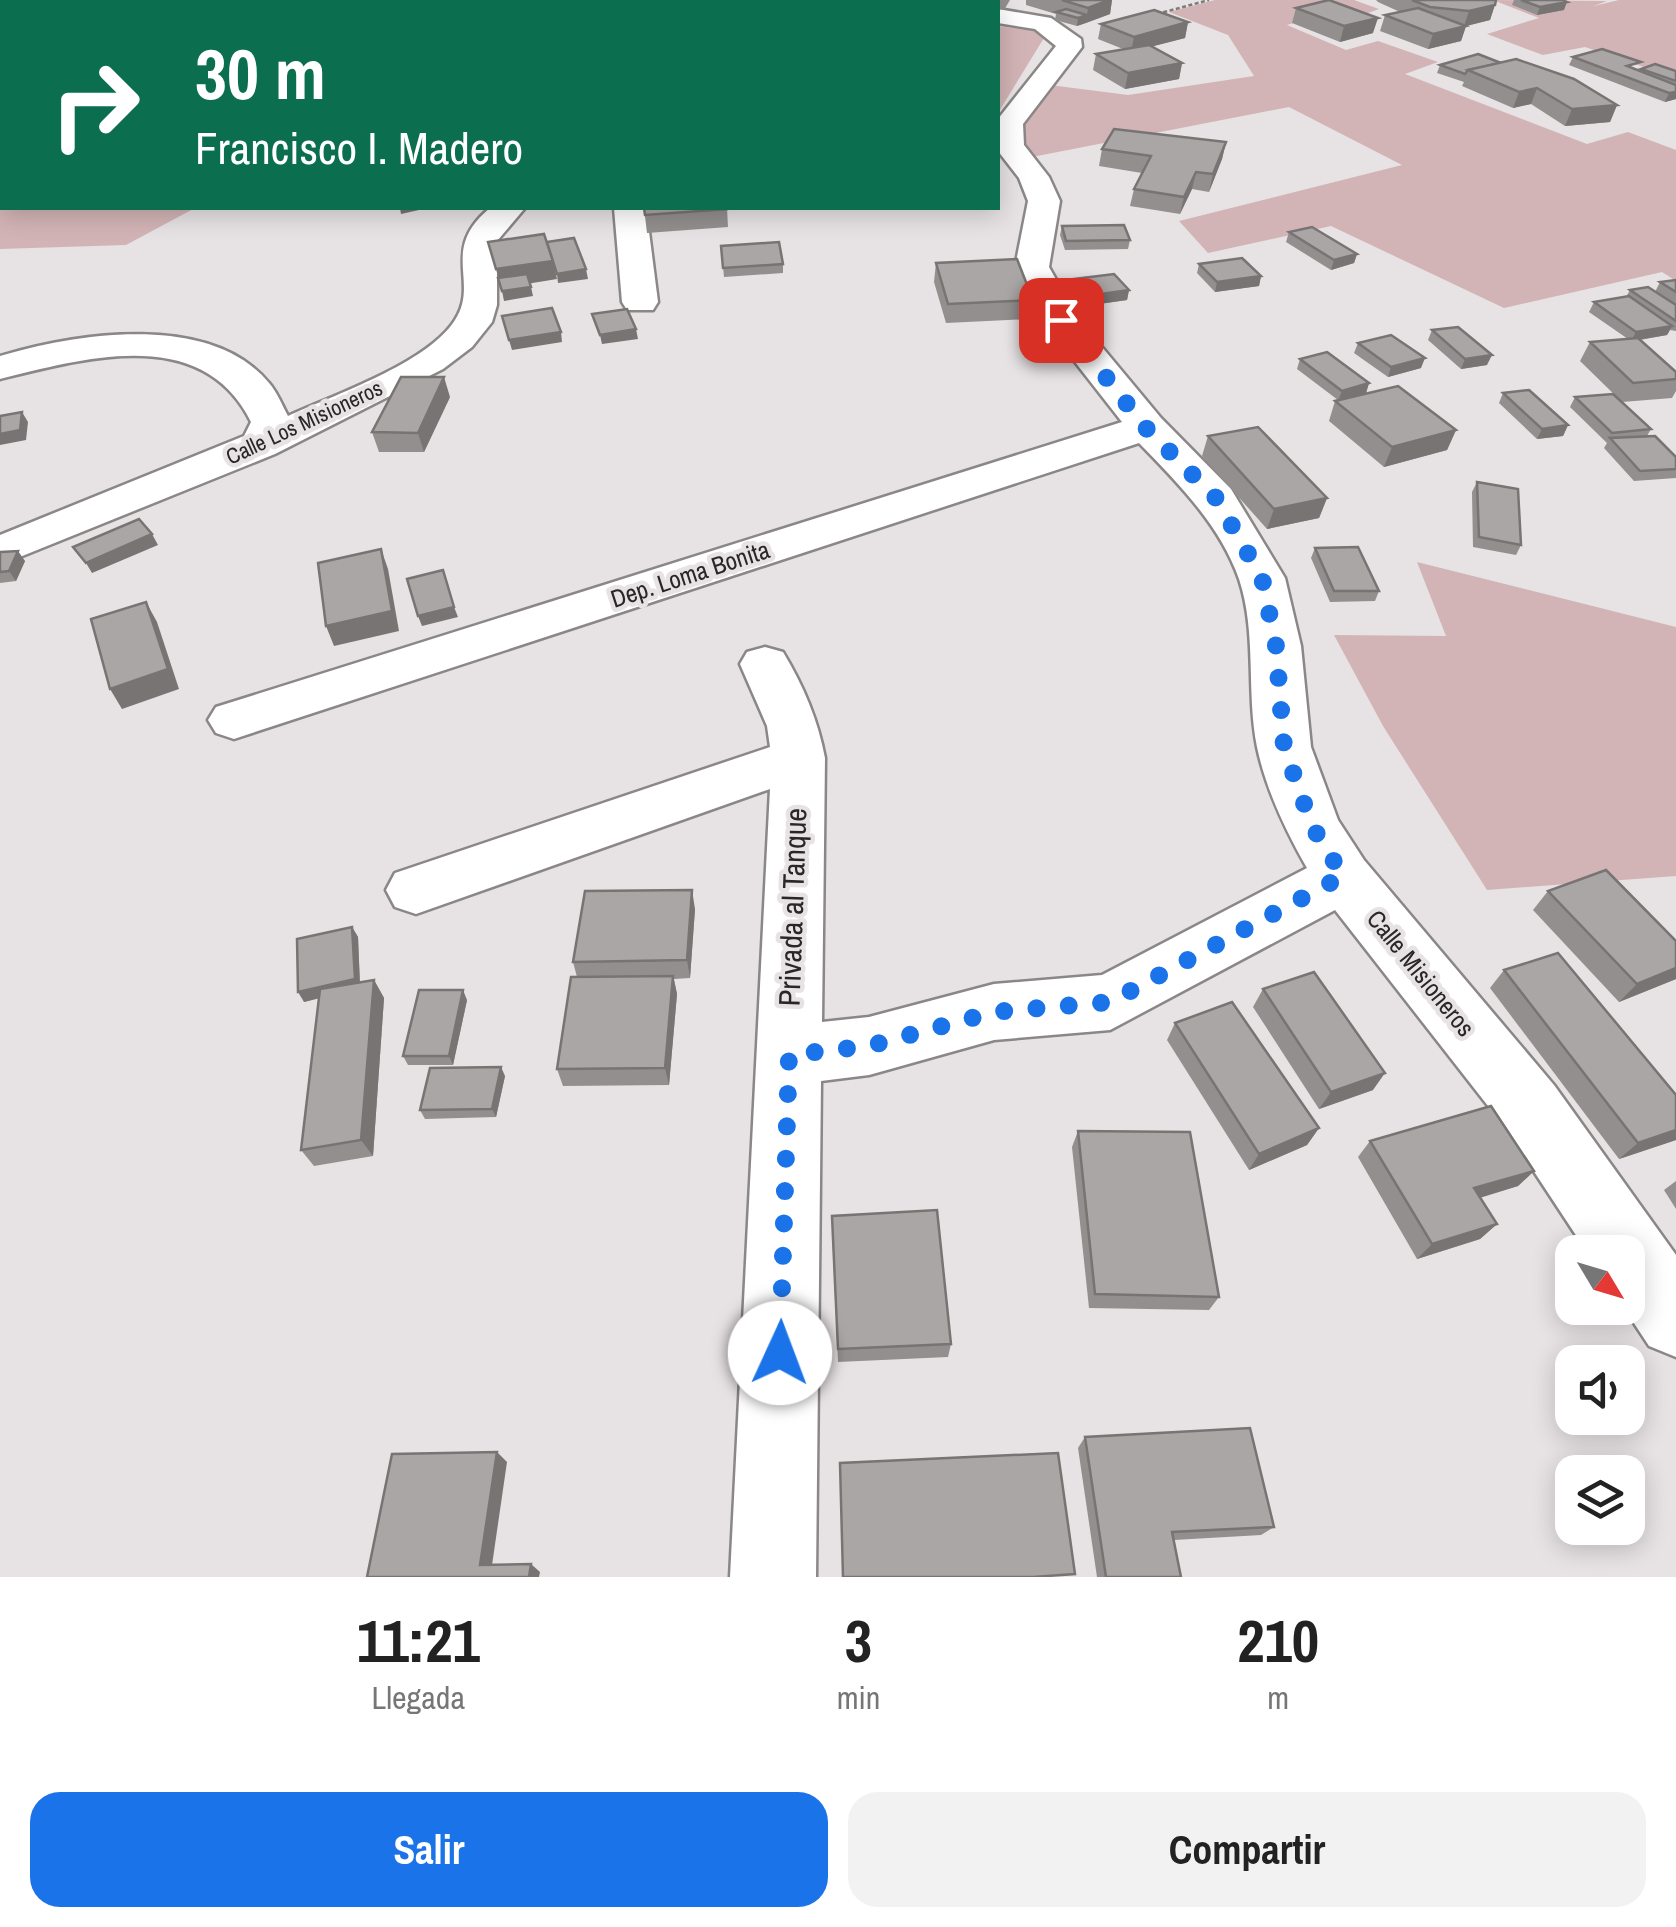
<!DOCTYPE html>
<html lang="es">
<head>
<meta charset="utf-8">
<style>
  body { margin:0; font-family:"Archivo Narrow",sans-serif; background:#f2f2f2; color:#222; height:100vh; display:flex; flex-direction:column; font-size:38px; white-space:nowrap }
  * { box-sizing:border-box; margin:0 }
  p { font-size:32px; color:#767676 }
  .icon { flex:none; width:55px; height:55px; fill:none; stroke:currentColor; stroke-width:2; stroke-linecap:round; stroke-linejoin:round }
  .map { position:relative; height:1577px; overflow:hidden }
  .details { display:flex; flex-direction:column; background:#fff; flex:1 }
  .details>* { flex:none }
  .top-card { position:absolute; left:0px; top:0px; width:1000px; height:210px; box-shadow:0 5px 25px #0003; background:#0b6e4f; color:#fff; overflow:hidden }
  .needle { width:65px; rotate:128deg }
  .tools { position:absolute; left:1555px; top:1235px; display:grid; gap:20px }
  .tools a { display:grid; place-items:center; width:90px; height:90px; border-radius:20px; background:#fff; box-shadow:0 5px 25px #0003; font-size:50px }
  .pin { position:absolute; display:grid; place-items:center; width:85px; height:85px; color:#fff; margin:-42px; border-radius:20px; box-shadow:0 5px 15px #0006 }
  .me { position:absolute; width:110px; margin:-55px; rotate:2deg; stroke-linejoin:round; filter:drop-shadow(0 0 8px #0008) }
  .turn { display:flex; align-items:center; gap:35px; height:210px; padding:0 30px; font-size:45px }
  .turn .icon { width:130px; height:130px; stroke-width:2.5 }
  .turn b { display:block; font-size:70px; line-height:85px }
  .eta { display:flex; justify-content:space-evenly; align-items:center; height:170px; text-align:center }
  .eta b { font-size:60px; font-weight:800; line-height:70px }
  .cta { display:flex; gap:20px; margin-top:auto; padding:20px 30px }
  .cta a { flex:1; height:115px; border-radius:30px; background:#1a73e8; color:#fff; font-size:40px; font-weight:800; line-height:115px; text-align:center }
  .cta a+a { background:#f2f2f2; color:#222 }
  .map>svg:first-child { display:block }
  .green { fill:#d3b4b6 }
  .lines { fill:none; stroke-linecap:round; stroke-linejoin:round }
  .minor-casing { stroke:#8b8787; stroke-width:5 }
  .path { stroke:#7e7b7b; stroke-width:2.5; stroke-dasharray:4 2.5; stroke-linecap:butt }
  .minor { fill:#fff; fill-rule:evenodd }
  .wall { fill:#938f8f }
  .shaded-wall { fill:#787474 }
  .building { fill:#aba6a6; stroke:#787474; stroke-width:2.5 }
  .route { stroke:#1a73e8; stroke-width:18; stroke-dasharray:0 32.4 }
  .labels { text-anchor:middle; stroke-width:9; stroke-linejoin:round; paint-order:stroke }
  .far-street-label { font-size:22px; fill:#282626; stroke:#e7e2e3 }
  .street-label { font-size:25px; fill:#282626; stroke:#e7e2e3 }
  .near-street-label { font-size:30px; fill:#282626; stroke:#e7e2e3 }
</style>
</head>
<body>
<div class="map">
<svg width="1676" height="1577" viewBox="0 0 1676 1577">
  <rect width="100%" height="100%" fill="#e7e2e3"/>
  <g class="green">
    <polygon points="1215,0 1354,0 1379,9 1347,21 1325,13 1287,25 1346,50 1378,41 1438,62 1405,74 1587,144 1628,132 1676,150 1676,281 1662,272 1504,308 1331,226 1208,253 1179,221 1402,165 1289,107 1032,157 1021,147 1019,125 1050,85 1128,95 1254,76 1228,35 1169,12"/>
    <polygon points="1493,0 1607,1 1594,6 1619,0 1676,0 1676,78 1585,47 1543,55 1487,34 1539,18"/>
    <polygon points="998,26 1047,33 998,113"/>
    <polygon points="0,51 2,208 195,208 126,245 0,249"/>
    <polygon points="1417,562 1676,627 1676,876 1487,890 1383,726 1334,635 1446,636"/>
  </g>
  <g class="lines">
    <g class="minor-casing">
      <g id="minor">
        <polygon points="433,0 470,0 472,2 435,2"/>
        <polygon points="841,0 888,0 890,2 843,2"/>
        <path d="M998,9L1051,18L1081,39L1082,47L1023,124L1024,145L1049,177L1060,201L1049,267L1077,317L1161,418L1231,489L1285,578L1301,646L1311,747L1338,820L1364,860L1554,1085L1676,1255V1357L1649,1346L1624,1308H1628V1252H1587L1506,1129L1335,910L1110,1030L994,1040L869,1075L821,1081L816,1577H730L770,789L416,914L395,907L386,890L395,873L770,747L767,726L740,664L747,652L765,647L783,652C803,685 818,720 825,758L822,1022L869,1017L994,984L1102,975L1307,868C1286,831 1266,790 1257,747C1246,692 1257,633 1239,579C1220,525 1178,483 1139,443L252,733L234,739L216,733L208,720L216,707L1122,422L1043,321L1015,267L1028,201L1019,178L998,151V119L1056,46L1035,29L998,23Z"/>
        <path d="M490,208H525L497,241V305L492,322L472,347L443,369L275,454L0,565V535L244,436L251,422C203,324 85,358 0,379V356C77,333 211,312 269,383C277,392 282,405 288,416C334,395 428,363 455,320C480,282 439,250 490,208Z"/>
        <polygon points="614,208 646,208 658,302 653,310 627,310 622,302"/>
      </g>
    </g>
    <polyline class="path" points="1157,14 1209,0"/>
    <use href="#minor" class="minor"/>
  </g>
  <g class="wall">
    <polygon points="974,0 1010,0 1004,10 998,9 998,2 974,2"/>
    <polygon points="1026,0 1112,0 1110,14 1077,26 1055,20 1056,14 1026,5"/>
    <polygon points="1376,0 1496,0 1490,20 1466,26 1461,41 1428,49 1380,31 1385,15 1400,12 1378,2"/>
    <polygon points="1514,0 1562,0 1564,10 1537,15 1512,5"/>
    <polygon points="1296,8 1373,33 1340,42 1292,23"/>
    <polygon points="1188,22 1185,38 1153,46 1182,63 1179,79 1125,89 1093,70 1096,54 1123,49 1098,39 1101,24"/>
    <polygon points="1478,54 1617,105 1610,122 1565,126 1531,104 1513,108 1462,86 1464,82 1437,73 1440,65"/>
    <polygon points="1573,57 1640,71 1641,69 1676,71 1676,99 1665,102 1569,65"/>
    <polygon points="1226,142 1222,159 1209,192 1192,189 1180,214 1130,206 1134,189 1142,173 1099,166 1102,149"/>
    <polygon points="644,208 727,208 728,227 647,233"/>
    <polygon points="1062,226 1130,240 1128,249 1065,250 1060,235"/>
    <polygon points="1289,232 1357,254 1354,263 1331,270 1286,242"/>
    <polygon points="721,246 783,264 783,273 724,277"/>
    <polygon points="936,263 1033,300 1030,319 946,323 934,282"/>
    <polygon points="1199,264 1261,276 1259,286 1215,292 1197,273"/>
    <polygon points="1066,280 1129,290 1127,300 1078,307 1065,290"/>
    <polygon points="1676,280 1676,331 1670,330 1667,335 1640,340 1676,372 1676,391 1672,398 1622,402 1580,361 1590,342 1628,339 1589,312 1594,302 1626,297 1630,290 1655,292 1660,282"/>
    <polygon points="1432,330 1487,365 1461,369 1428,340"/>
    <polygon points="1358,343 1421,368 1388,377 1354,353"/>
    <polygon points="1300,359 1369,383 1366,393 1456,430 1447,450 1384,467 1329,421 1335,401 1338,400 1297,369"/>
    <polygon points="1503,393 1568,425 1563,436 1537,439 1499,403"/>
    <polygon points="450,397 424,452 379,452 372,432"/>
    <polygon points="1575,397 1651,429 1647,436 1676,457 1676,478 1634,481 1604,448 1607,443 1570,407"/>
    <polygon points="1208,436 1327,498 1319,518 1267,529 1202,456"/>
    <polygon points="1477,482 1521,545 1516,555 1473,547 1472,492"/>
    <polygon points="1315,548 1379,591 1375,601 1330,602 1311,558"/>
    <polygon points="0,552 25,561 16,581 0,583"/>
    <polygon points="1548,891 1676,979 1619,1002 1533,910"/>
    <polygon points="695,909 690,978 674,979 677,994 669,1085 563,1086 557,1069 577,977 573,962"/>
    <polygon points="352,927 358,937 360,983 374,980 384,998 373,1156 314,1166 301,1150 319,998 304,1002"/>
    <polygon points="1504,970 1676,1140 1619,1159 1490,988"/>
    <polygon points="1263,989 1373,1090 1319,1109 1253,1007"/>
    <polygon points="467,1000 453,1065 408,1065 403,1056"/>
    <polygon points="1175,1023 1319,1128 1307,1145 1249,1170 1167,1040"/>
    <polygon points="505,1076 496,1117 425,1119 420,1110"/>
    <polygon points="1078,1131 1219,1297 1209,1310 1089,1308 1072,1147"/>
    <polygon points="1370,1141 1534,1171 1518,1186 1480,1198 1497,1224 1480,1239 1417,1259 1358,1157"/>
    <polygon points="1676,1181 1676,1209 1664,1190"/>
    <polygon points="832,1231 951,1344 948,1357 838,1362"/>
    <polygon points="1085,1437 1274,1527 1261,1535 1174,1540 1181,1577 1097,1577 1078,1448"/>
  </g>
  <g class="shaded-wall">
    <polygon points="1109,0 1112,0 1110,14 1086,23 1088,8"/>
    <polygon points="1567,2 1564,10 1537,15 1540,7"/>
    <polygon points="1495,5 1490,20 1466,26 1461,41 1428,49 1433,34 1464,26 1469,11"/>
    <polygon points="1087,15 1086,23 1077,26 1078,18"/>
    <polygon points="1378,18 1373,33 1340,42 1344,26"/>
    <polygon points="1188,22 1185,38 1131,52 1134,37"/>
    <polygon points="1182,63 1179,79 1125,89 1128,73"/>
    <polygon points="1537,88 1531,104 1513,108 1519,92"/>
    <polygon points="1676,92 1676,99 1665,102 1669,93"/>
    <polygon points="1617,105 1610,122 1565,126 1572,109"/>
    <polygon points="1226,142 1222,159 1209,192 1213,174"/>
    <polygon points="1196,172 1192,189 1180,214 1184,197"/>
    <polygon points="400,208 428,208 401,214"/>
    <polygon points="1357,254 1354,263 1331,270 1334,260"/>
    <polygon points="553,261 557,279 501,288 496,269"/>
    <polygon points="586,269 588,279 558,283 557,274"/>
    <polygon points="1261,276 1259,286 1215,292 1217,282"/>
    <polygon points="531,287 533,296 504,301 502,291"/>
    <polygon points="1129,290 1127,300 1078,307 1080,297"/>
    <polygon points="1672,326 1667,335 1631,341 1636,332"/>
    <polygon points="636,329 638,339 602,344 600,335"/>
    <polygon points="561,332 562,342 512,350 509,340"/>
    <polygon points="1492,355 1487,365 1461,369 1465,359"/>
    <polygon points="1425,358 1421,368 1388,377 1391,367"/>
    <polygon points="444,377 450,397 424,452 418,433"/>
    <polygon points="1369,383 1366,393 1338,401 1342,391"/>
    <polygon points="22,412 28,422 26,440 0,445 0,434"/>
    <polygon points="1568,425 1563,436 1537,439 1542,429"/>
    <polygon points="1456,430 1447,450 1384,467 1392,447"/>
    <polygon points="1327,498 1319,518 1267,529 1274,509"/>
    <polygon points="152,534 158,545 92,573 86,563"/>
    <polygon points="381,549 388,569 399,631 334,646 326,626"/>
    <polygon points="18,551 25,561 16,581 9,571"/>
    <polygon points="146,602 157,622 179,689 122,709 110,689"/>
    <polygon points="454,607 458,617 422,626 418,616"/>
    <polygon points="692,890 695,909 690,978 687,960"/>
    <polygon points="352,927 358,937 360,988 304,1002 298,992"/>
    <polygon points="1676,968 1676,979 1619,1002 1637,984"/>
    <polygon points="673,976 677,994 669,1085 665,1068"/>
    <polygon points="374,980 384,998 373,1156 361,1140"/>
    <polygon points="463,990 467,1000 453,1065 449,1056"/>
    <polygon points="501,1067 505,1076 496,1117 492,1109"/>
    <polygon points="1385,1073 1373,1090 1319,1109 1331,1092"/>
    <polygon points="1319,1128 1307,1145 1249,1170 1259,1154"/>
    <polygon points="1676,1130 1676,1140 1619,1159 1638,1143"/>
    <polygon points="1534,1171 1518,1186 1458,1204 1474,1188"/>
    <polygon points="1497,1224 1480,1239 1417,1259 1432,1244"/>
    <polygon points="497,1452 507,1462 491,1572 480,1565"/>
    <polygon points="531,1564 540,1572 539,1577 529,1577"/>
  </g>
  <g class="building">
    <polygon points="594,0 645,0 650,1 647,2 585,2"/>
    <polygon points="1062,0 1109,0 1088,8"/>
    <polygon points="1329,0 1378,18 1344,26 1296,8"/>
    <polygon points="1412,0 1496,0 1495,5 1469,11 1430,7"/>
    <polygon points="1521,0 1562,0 1567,2 1540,7"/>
    <polygon points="1418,8 1466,26 1433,34 1385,15"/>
    <polygon points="1066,9 1087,15 1078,18 1056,12"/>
    <polygon points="1154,10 1188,22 1134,37 1101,24"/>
    <polygon points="1149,45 1182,63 1128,73 1096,54"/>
    <polygon points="1602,49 1641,62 1627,66 1676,85 1676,92 1669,93 1573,57"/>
    <polygon points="1478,54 1501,63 1468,70 1465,74 1440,65"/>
    <polygon points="1516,59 1574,79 1617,105 1572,109 1537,88 1519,92 1468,70"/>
    <polygon points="1655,64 1676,71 1676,81 1641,69"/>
    <polygon points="1114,129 1226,142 1213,174 1196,172 1184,197 1134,189 1151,156 1102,149"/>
    <polygon points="644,208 727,208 727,209 645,215"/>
    <polygon points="1124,225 1130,240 1066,241 1062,226"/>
    <polygon points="1312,227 1357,254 1334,260 1289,232"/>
    <polygon points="544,234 553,261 496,269 488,242"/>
    <polygon points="574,238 586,269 557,274 547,242"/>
    <polygon points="779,242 783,264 723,268 721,246"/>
    <polygon points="1242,258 1261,276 1217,282 1199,264"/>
    <polygon points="1017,259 1033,300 948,304 936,263"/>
    <polygon points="527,274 531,287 502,291 498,278"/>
    <polygon points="1114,274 1129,290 1080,297 1066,280"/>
    <polygon points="1676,280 1676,292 1660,282"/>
    <polygon points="1648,287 1676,305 1676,321 1630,290"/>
    <polygon points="1629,296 1672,326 1636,332 1594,302"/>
    <polygon points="552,308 561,332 509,340 502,316"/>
    <polygon points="627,309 636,329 600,335 592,314"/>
    <polygon points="1458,327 1492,355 1465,359 1432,330"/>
    <polygon points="1391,335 1425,358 1391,367 1358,343"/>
    <polygon points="1638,338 1676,372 1676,379 1633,383 1590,342"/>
    <polygon points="1327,352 1369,383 1342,391 1300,359"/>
    <polygon points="401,377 444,377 418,433 372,432"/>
    <polygon points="1398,386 1456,430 1392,447 1335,401"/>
    <polygon points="1529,390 1568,425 1542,429 1503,393"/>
    <polygon points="1613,394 1651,429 1612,433 1575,397"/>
    <polygon points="22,412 20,430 0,434 0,416"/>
    <polygon points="1258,427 1327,498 1274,509 1208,436"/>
    <polygon points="1655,436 1676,457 1676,469 1640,471 1610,438"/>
    <polygon points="1477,482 1518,489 1521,545 1479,537"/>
    <polygon points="139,519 152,534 86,563 73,547"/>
    <polygon points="1358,547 1379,591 1334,591 1315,548"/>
    <polygon points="381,549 392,611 326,626 318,563"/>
    <polygon points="18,551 9,571 0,572 0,552"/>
    <polygon points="443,570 454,607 418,616 407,579"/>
    <polygon points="146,602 168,669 110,689 91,619"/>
    <polygon points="1606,870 1676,941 1676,968 1637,984 1548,891"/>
    <polygon points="692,890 687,960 573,962 585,891"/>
    <polygon points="352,927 355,979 298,992 297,939"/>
    <polygon points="1558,953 1676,1095 1676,1130 1638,1143 1504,970"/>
    <polygon points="1314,972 1385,1073 1331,1092 1263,989"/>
    <polygon points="673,976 665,1068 557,1069 571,977"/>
    <polygon points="374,980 361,1140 301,1150 320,989"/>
    <polygon points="419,990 463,990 449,1056 403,1056"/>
    <polygon points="1232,1002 1319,1128 1259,1154 1175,1023"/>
    <polygon points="501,1067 492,1109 420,1110 430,1068"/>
    <polygon points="1491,1106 1534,1171 1474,1188 1497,1224 1432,1244 1370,1141"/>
    <polygon points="1078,1131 1190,1132 1219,1297 1095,1294"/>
    <polygon points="937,1210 951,1344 838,1349 832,1216"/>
    <polygon points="1250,1428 1274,1527 1172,1532 1181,1577 1106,1577 1085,1437"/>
    <polygon points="497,1452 480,1565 531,1564 529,1577 367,1577 392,1454"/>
    <polygon points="1058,1453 1075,1574 1033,1577 843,1577 840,1463"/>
  </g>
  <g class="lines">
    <polyline class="route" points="780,1353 789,1055 869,1046 994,1012 1110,1002 1343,876 1312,826 1284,747 1276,646 1262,578 1216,498 1146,428 1061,320"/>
  </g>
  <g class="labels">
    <g class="far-street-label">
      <text transform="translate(304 422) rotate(-25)" y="8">Calle Los Misioneros</text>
    </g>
    <g class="street-label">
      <text transform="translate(690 574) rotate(-18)" y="9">Dep. Loma Bonita</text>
      <text transform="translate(1421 973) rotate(51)" y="9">Calle Misioneros</text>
    </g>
    <g class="near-street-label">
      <text transform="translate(793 907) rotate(-88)" y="10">Privada al Tanque</text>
    </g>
  </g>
</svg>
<div class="tools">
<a><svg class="needle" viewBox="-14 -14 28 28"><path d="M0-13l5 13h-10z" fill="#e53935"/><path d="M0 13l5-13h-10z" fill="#767676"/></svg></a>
<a><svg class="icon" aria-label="sound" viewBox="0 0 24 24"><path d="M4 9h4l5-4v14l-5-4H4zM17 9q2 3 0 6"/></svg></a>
<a><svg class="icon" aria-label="layers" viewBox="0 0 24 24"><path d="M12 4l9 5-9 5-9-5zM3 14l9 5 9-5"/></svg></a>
</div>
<div class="pin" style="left:1061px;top:320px;background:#d93025"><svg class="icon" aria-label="arrive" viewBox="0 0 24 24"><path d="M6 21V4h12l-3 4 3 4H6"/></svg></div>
<svg class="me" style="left:780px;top:1353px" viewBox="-20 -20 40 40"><circle r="19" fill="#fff"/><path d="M0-13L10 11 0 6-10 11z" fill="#1a73e8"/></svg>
<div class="top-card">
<div class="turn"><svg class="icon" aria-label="right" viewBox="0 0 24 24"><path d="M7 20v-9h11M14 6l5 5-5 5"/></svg><div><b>30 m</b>Francisco I. Madero</div></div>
</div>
</div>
<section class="details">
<div class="eta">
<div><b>11:21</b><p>Llegada</p></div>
<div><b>3</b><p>min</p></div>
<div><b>210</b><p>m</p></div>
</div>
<div class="cta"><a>Salir</a><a>Compartir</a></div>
</section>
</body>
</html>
